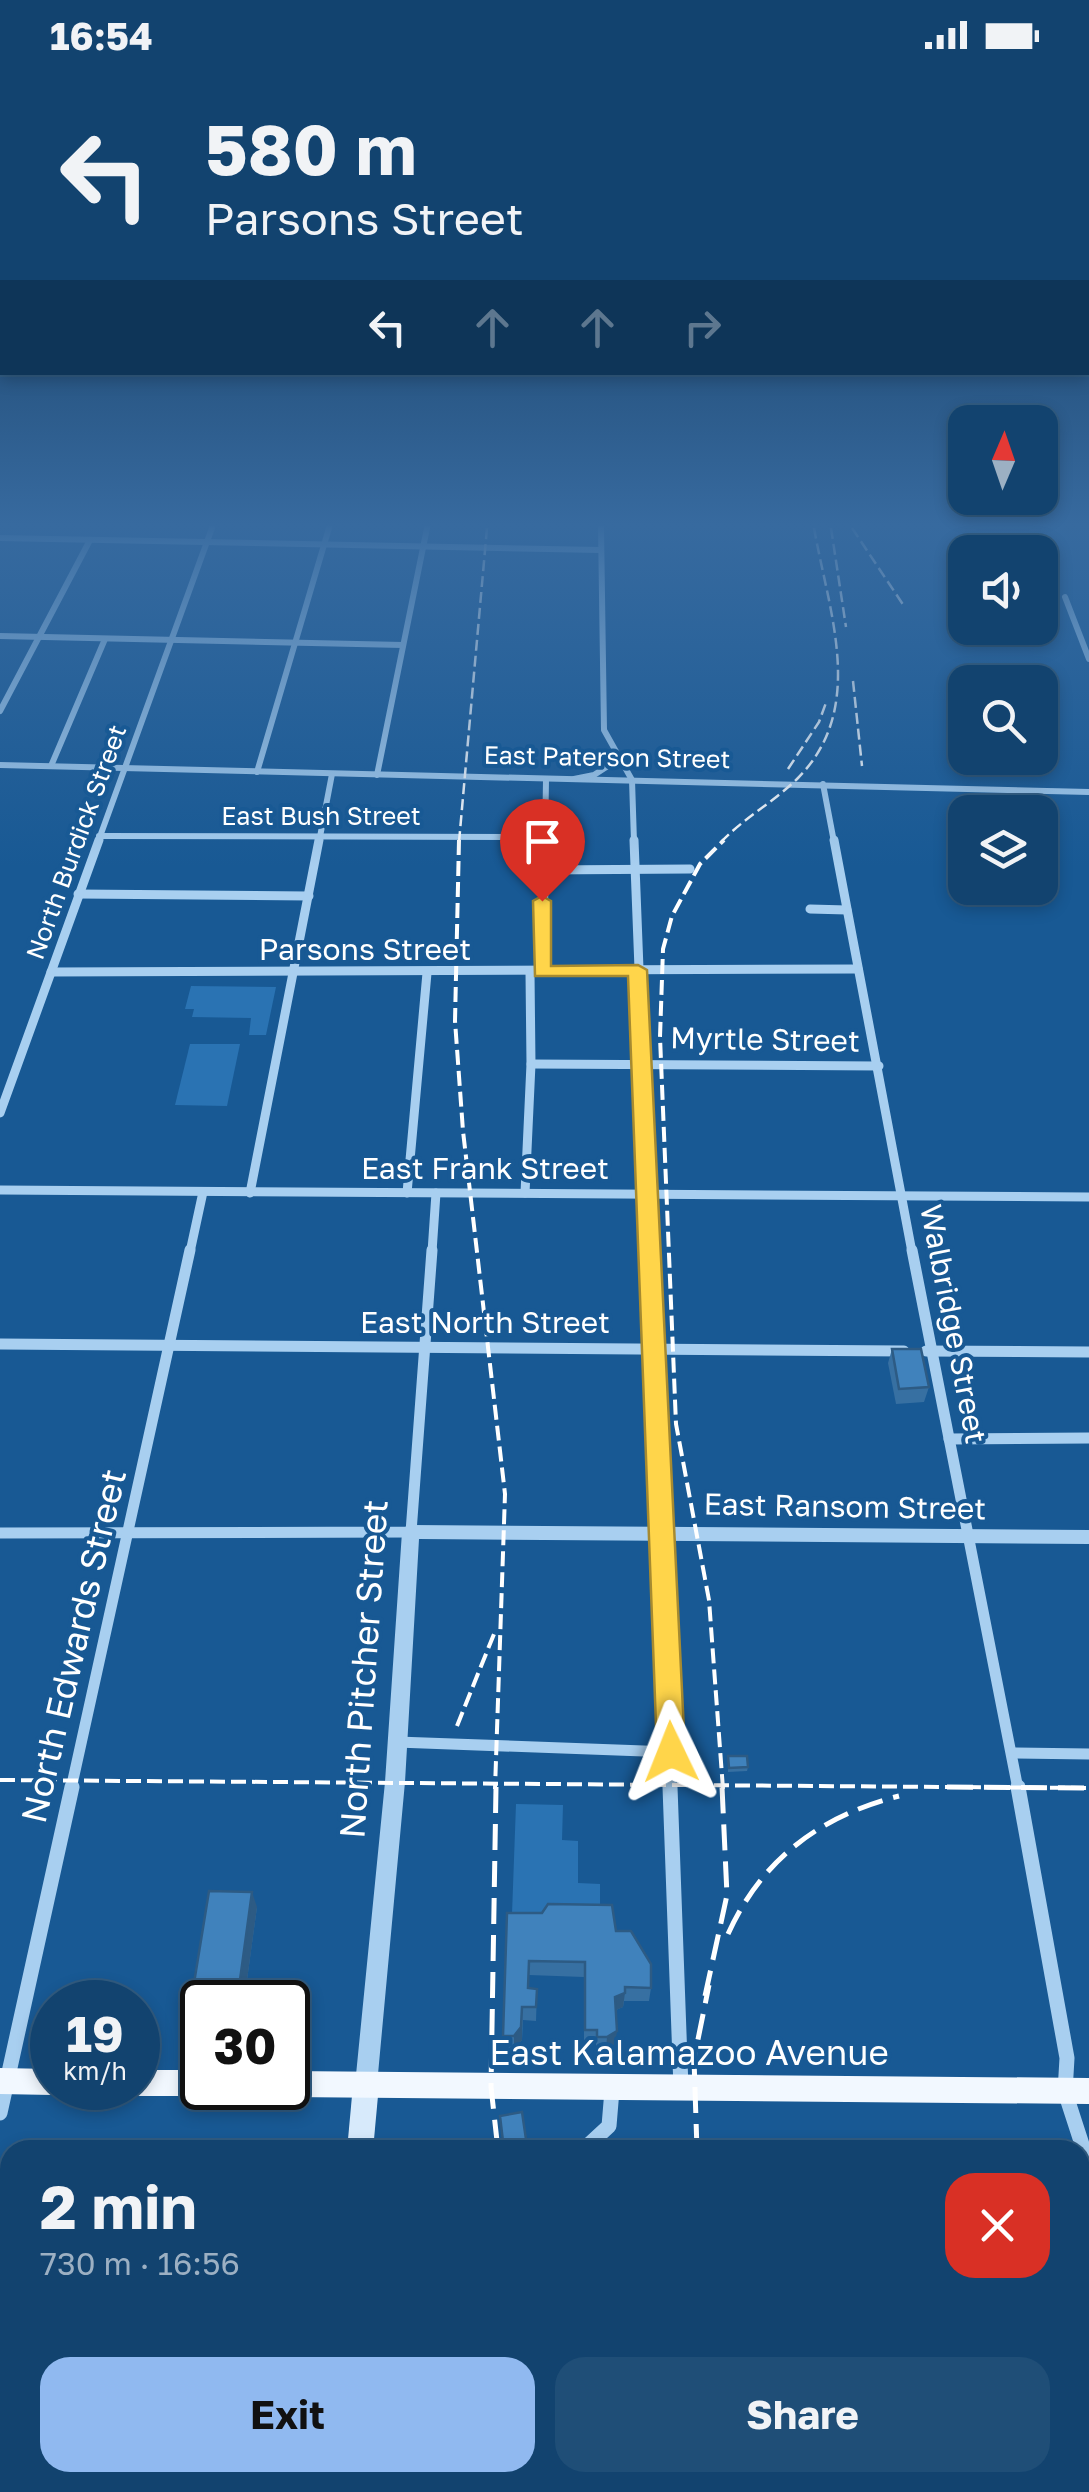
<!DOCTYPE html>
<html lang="en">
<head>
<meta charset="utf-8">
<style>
  body { margin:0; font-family:"Golos Text",sans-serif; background:#1f4e77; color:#f1f3f6; height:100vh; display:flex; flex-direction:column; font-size:38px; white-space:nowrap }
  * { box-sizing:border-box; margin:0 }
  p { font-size:32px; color:#9cb0c3 }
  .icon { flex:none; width:55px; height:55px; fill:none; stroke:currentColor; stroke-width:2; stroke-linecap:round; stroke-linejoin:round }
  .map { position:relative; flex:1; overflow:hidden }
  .details { position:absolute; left:0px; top:2070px; width:1090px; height:352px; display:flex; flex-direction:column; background:#12436f; border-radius:30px 30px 0 0; box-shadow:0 5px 15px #0003,0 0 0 2px #315c82 }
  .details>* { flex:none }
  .banner { position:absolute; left:0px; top:0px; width:1090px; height:305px; box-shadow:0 5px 15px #0003,0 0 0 2px #315c82; background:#12436f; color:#f1f3f6; overflow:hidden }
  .needle { width:65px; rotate:2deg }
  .buttons { position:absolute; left:948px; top:335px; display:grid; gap:20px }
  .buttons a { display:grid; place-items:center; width:110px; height:110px; border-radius:20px; background:#12436f; box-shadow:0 5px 15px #0003,0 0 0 2px #315c82; font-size:50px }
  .speed { position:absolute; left:30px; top:1910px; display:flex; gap:20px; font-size:50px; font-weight:700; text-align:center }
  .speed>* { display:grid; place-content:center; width:130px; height:130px; border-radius:50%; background:#12436f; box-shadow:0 5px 15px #0003,0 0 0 2px #315c82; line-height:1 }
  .speed small { font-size:25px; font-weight:400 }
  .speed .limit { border:5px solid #111; border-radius:15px; background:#fff; color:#111 }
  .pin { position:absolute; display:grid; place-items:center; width:85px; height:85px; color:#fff; margin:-102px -42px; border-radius:50% 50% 50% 0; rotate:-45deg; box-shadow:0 0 10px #0007 }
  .pin .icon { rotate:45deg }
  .me { position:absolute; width:110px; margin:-55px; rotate:358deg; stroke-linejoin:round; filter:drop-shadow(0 0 8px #0008) }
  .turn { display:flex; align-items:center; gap:35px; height:210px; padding:0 40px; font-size:45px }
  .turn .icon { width:130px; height:130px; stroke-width:2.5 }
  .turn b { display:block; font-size:70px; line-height:85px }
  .lanes { display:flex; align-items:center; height:95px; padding:0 40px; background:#0003; justify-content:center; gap:50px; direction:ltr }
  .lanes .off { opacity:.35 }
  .round { display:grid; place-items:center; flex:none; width:105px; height:105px; border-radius:30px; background:#1f4e77 }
  .summary { display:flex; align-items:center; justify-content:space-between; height:170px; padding:0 40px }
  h1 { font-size:60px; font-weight:700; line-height:75px }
  .primary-button { display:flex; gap:20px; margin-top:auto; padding:20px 40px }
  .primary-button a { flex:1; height:115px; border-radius:30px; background:#90b9f0; color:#111; font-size:40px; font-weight:700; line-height:115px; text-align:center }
  .primary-button a+a { background:#1f4e77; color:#f1f3f6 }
  .status { display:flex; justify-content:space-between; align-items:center; height:70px; padding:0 50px; background:#12436f; direction:ltr }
  .status svg { height:28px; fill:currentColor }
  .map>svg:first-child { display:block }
  .green { fill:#2a73b3 }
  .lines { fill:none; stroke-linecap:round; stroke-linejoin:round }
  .minor-far3 { stroke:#a8cff0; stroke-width:6 }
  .minor-far2 { stroke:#a8cff0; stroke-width:9 }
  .minor-far1 { stroke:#a8cff0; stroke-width:11 }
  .minor { stroke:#a8cff0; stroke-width:15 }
  .tertiary { fill:#a8cff0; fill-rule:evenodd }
  .secondary { fill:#d7eafb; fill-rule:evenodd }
  .primary { fill:#f2f8ff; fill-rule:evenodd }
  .rail-far2 { stroke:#fff; stroke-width:2.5; stroke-dasharray:11 5; stroke-linecap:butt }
  .rail-far1 { stroke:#fff; stroke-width:4; stroke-dasharray:15 6; stroke-linecap:butt }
  .rail { stroke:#fff; stroke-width:5; stroke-dasharray:26 11; stroke-linecap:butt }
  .wall { fill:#3770a2 }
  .shaded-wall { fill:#2d5b84 }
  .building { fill:#4082bc; stroke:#2d5b84; stroke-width:2.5 }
  .route { fill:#ffd54a; stroke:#a68a30; stroke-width:2.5 }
  .labels { text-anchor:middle; stroke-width:8; stroke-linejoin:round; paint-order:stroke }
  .far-street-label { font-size:25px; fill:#fff; stroke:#185994 }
  .street-label { font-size:30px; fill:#fff; stroke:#185994 }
  .near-street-label { font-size:35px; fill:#fff; stroke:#185994 }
</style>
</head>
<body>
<div class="status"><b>16:54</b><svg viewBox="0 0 49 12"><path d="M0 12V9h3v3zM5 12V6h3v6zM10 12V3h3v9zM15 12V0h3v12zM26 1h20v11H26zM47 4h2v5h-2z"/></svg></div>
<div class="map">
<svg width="1089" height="2422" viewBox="0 0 1089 2422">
  <rect width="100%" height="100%" fill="#185994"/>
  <g class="green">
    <polygon points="191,916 276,917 266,965 249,965 251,948 192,947 194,939 185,939"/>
    <polygon points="190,974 240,974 227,1036 175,1035"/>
    <polygon points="516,1734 563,1735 562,1770 578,1771 578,1813 600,1814 600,1849 512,1844"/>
  </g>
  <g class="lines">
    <g class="minor-far3">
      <polyline points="601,458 604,660 632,710 634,772"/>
      <polyline points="0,468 601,480"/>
      <polyline points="1065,527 1089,589"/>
      <polyline points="0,566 403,575"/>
      <polyline points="0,641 90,470"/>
      <polyline points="51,696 105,569"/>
      <polyline points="257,702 329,458"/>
      <polyline points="377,705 427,458"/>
      <polyline points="574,709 594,705 617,690"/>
      <polyline points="823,714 834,772"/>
      <polyline points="99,766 544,767"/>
      <polyline points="98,772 212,458"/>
      <polyline points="319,772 332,704"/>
      <polyline points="545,772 546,710"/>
    </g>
    <g class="minor-far2">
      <polyline points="634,770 650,1182"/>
      <polyline points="834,770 912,1182"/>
      <polyline points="542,800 690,799"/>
      <polyline points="78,824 309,826"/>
      <polyline points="810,839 847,840"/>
      <polyline points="51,902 858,899"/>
      <polyline points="542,902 545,770"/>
      <polyline points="531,994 879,996"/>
      <polyline points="0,1043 99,770"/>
      <polyline points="0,1120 1089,1127"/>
      <polyline points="250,1123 319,770"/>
      <polyline points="407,1123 427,903"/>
      <polyline points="525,1123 531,994 530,903"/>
      <polyline points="190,1182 203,1122"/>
      <polyline points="432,1182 436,1123"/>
    </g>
    <g class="minor-far1">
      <polyline points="650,1180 670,1719"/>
      <polyline points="912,1180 1018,1719"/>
      <polyline points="0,1274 904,1281"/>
      <polyline points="926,1281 1089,1282"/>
      <polyline points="949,1369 1089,1368"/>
      <polyline points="0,1463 411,1462 432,1180"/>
      <polyline points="397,1672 671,1682"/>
      <polyline points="1012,1683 1089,1684"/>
      <polyline points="71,1719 190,1180"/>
    </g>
    <g class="minor">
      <polyline points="670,1717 681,2018"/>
      <polyline points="1018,1717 1067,1988 1065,2022 1089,2096"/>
      <polyline points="0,2043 72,1717"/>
      <polyline points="583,2080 609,2056 612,2020"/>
      <polyline points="0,2316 10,2349"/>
      <polyline points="30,2412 33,2422"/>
      <polyline points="50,2422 65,2412"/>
    </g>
    <g class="tertiary">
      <polygon points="0,692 1089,719 1089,725 0,698"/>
      <polygon points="411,1455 1089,1460 1089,1474 419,1469 405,1712 377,2015 374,2023 366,2026 358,2023 355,2015 385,1712 402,1462 405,1457"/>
    </g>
    <g class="secondary">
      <polygon points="366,2002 375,2006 379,2015 373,2080 347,2080 353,2015 357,2006"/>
      <polygon points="443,2412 473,2412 477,2422 447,2422"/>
    </g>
    <g class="primary">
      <polygon points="0,1998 52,1999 52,2018 62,2018 52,2025 0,2024"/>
      <polygon points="138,2000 202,2000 202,2018 213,2018 211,2022 202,2026 138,2026 129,2022 127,2018 138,2018"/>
      <polygon points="288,2001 1089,2008 1089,2034 288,2027 279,2023 277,2018 288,2018"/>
      <polygon points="1089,2181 1089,2212 1080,2216 1080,2185"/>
      <polygon points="771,2412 810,2412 806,2422 767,2422"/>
    </g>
    <g class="rail-far2">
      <polyline points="831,458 846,557"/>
      <polyline points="852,458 904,536"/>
      <polyline points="853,611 862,696"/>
      <polyline points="788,699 819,652 827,630"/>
      <polyline points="459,772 487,458"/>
      <path d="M721,772C744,748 775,731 798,708C867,638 829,543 814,458"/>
    </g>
    <g class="rail-far1">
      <polyline points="459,770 455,951 463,1061 505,1424 495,1719"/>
      <polyline points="457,1656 494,1564"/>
      <polyline points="0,1710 1089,1718"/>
      <polyline points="723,1719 709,1530 676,1354 660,967 663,879 672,846 700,794 724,770"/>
    </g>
    <g class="rail">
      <polyline points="496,1717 491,2017 498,2080"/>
      <polyline points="947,1717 1089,1718"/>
      <path d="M728,1864C762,1789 820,1746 899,1726"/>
      <polyline points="705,1926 727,1825 722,1717"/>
      <polyline points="697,2080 694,1989 709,1915"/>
      <polyline points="616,2412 620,2422"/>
      <polyline points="850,2412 855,2422"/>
    </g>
  </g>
  <g class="wall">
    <polygon points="892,1279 929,1317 924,1332 896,1334 888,1293"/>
    <polygon points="728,1686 748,1697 747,1701 728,1702"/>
    <polygon points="257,1837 244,1932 202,1932 202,1970 194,1970 187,1956"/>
    <polygon points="507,1843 616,1861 651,1918 649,1931 624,1931 623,1937 616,1940 615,1974 606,1980 596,1980 596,1973 584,1973 584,1907 529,1905 529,1918 537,1919 536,1951 523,1950 522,1970 514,1979 504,1979"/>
  </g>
  <g class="shaded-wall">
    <polygon points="252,1822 257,1837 244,1932 237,1932"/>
    <polygon points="625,1923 623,1937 614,1941 615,1927"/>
    <polygon points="522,1937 522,1970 514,1979 514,1966"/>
    <polygon points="617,1961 615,1974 606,1980 607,1967"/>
  </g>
  <g class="building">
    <polygon points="892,1279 921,1279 929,1317 899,1319"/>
    <polygon points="728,1686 747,1686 748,1697 729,1698"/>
    <polygon points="209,1821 252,1822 237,1932 202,1932 202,1957 187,1956"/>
    <polygon points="548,1834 612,1835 616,1861 631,1861 651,1894 651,1918 625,1917 625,1923 615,1927 617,1961 607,1967 597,1967 597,1960 585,1960 585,1892 529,1891 528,1918 537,1919 536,1937 522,1937 521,1957 514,1966 503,1966 507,1843 542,1843"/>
    <polygon points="522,2042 527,2076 520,2080 504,2080 500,2046"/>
    <polygon points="641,2070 646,2080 625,2080"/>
  </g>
  <linearGradient id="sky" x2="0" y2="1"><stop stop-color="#0d3151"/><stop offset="0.57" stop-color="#376a9f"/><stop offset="1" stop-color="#376a9f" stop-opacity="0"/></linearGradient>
  <rect width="1089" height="797" fill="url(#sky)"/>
  <polygon class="route" points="542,826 551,831 551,896 638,895 647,900 685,1682 681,1692 671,1696 661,1692 657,1682 628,906 535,906 533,831"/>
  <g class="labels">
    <g class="far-street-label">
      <text transform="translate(607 687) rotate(1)" y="9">East Paterson Street</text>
      <text x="321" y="755">East Bush Street</text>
      <text transform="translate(76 772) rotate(-70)" y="9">North Burdick Street</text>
    </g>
    <g class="street-label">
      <text x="365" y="890">Parsons Street</text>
      <text transform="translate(765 970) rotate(1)" y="10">Myrtle Street</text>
      <text x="485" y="1109">East Frank Street</text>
      <text x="485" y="1263">East North Street</text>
      <text transform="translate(953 1254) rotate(79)" y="10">Walbridge Street</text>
      <text transform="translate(845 1437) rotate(1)" y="10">East Ransom Street</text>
    </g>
    <g class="near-street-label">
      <text transform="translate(74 1576) rotate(-77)" y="12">North Edwards Street</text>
      <text transform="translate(364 1599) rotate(-86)" y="12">North Pitcher Street</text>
      <text x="689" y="1995">East Kalamazoo Avenue</text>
    </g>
  </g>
</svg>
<div class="buttons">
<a><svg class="needle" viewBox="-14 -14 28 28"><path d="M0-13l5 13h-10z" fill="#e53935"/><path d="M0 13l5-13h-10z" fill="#9cb0c3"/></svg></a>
<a><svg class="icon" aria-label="sound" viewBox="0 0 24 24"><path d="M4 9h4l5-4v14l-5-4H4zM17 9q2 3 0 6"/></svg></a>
<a><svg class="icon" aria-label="search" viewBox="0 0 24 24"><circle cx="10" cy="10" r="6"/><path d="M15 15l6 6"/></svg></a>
<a><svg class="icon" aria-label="layers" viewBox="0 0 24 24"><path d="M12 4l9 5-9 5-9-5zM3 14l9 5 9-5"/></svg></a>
</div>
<div class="speed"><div>19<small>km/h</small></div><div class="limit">30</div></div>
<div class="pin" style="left:542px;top:831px;background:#d93025"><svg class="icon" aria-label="arrive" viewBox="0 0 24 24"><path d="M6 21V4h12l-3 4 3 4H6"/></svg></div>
<svg class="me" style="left:671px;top:1682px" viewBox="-20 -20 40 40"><path d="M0-17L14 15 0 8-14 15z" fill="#ffd54a" stroke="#fff" stroke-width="4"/></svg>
<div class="banner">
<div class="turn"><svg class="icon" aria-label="left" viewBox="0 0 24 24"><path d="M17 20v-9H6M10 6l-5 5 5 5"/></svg><div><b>580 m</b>Parsons Street</div></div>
<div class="lanes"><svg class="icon" aria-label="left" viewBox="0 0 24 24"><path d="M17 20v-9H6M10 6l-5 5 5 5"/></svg><svg class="icon off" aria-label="ahead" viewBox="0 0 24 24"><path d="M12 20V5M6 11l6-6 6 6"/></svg><svg class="icon off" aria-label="ahead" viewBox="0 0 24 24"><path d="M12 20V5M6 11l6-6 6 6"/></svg><svg class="icon off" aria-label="right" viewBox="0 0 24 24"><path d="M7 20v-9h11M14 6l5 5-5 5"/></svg></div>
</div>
<section class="details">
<div class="summary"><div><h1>2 min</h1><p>730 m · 16:56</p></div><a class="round" style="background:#d93025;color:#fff"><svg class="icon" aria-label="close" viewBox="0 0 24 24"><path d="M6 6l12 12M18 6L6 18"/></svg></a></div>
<div class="primary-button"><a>Exit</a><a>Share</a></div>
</section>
</div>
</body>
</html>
